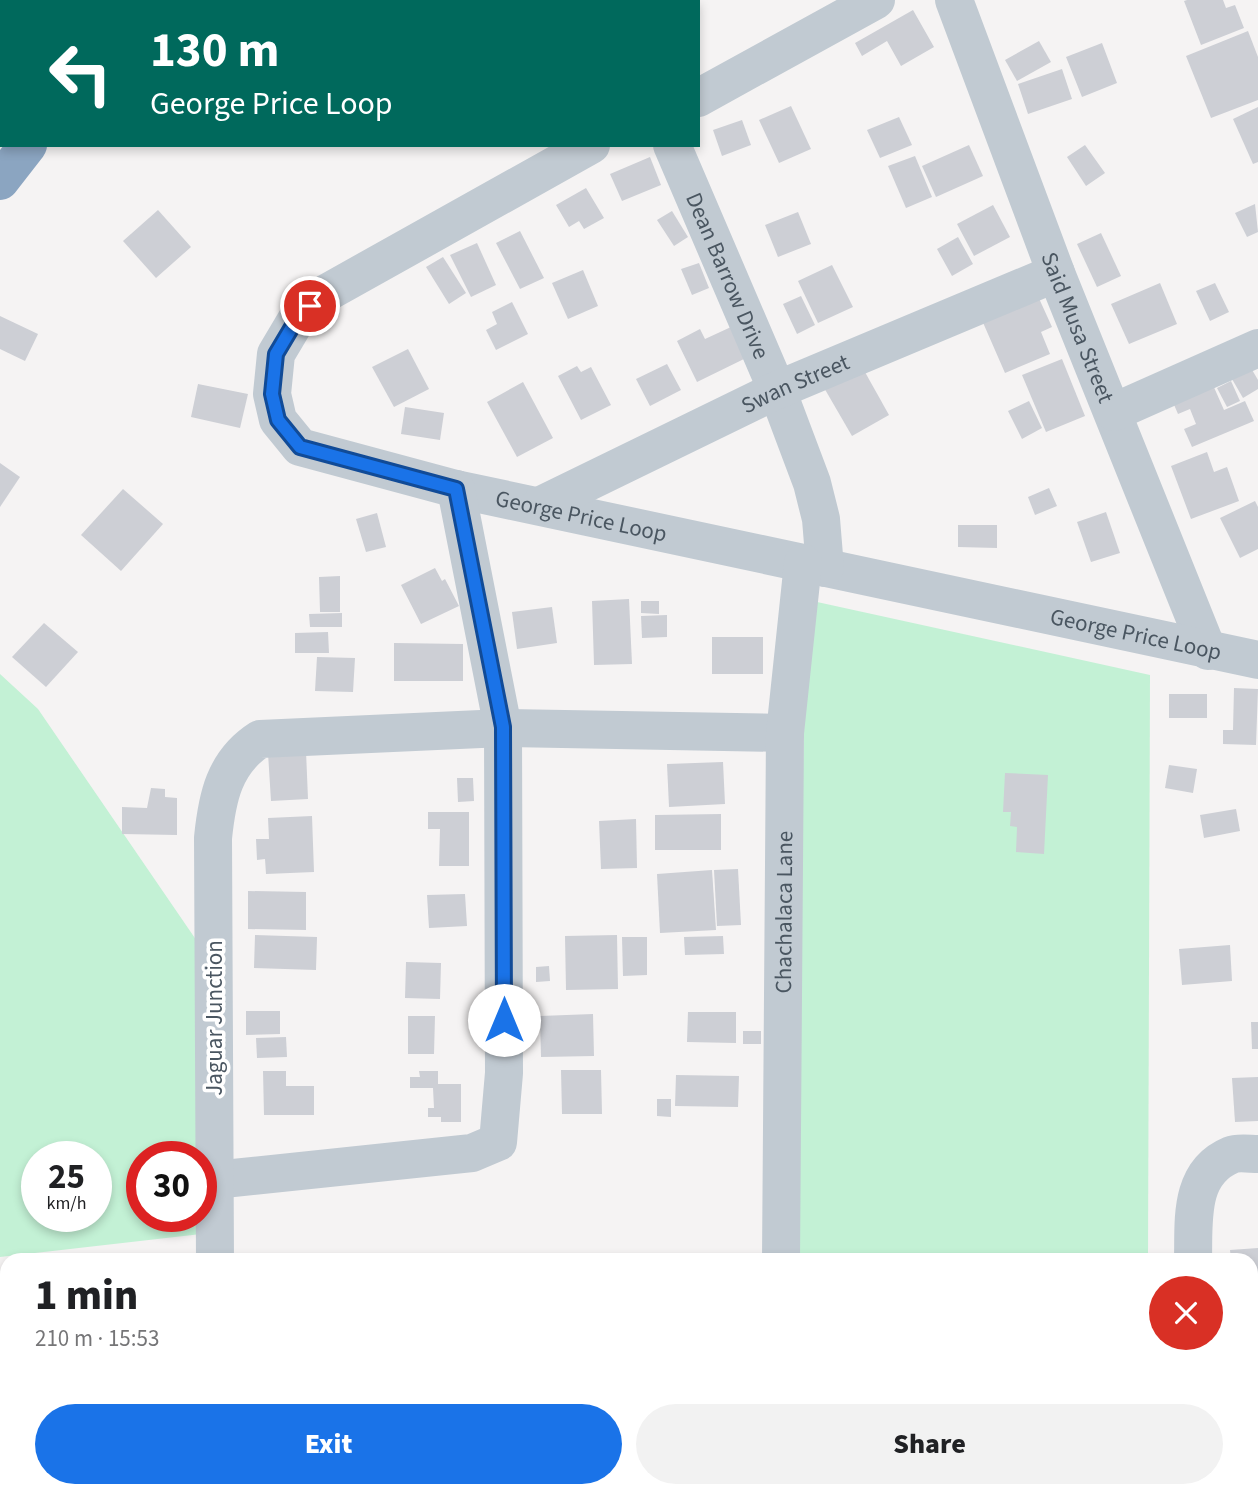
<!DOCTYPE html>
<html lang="en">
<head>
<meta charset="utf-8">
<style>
  body { margin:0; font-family:"Source Sans 3",sans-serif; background:#f2f2f2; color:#202124; height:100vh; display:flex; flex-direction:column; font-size:26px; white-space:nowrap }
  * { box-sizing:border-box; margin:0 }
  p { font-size:23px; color:#757577 }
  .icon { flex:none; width:38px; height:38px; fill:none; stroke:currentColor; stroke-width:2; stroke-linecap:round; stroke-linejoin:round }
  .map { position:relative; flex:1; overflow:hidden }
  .side { position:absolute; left:0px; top:1253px; width:1258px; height:245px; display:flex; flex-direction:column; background:#fff; border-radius:21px 21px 0 0; box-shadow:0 4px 10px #0003 }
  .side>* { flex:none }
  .banner { position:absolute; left:0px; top:0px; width:700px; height:147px; box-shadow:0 4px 10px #0003; background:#00695c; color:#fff; overflow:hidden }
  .speed { position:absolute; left:21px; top:1141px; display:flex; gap:14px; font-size:35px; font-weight:700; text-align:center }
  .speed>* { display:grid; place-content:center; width:91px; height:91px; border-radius:50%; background:#fff; box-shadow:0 4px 10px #0003; line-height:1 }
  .speed small { font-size:18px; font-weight:400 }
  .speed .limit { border:10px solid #d22; background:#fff; color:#111 }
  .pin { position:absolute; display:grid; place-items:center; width:60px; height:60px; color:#fff; margin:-30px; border:4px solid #fff; border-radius:50%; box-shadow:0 2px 7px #0007 }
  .me { position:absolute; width:77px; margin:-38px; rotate:0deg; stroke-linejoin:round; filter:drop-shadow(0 0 5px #0008) }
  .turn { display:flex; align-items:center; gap:24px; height:147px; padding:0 35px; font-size:32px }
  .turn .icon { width:91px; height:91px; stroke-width:2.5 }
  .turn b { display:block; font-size:49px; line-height:60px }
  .round { display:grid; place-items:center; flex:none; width:74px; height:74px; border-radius:37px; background:#f2f2f2 }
  .head { display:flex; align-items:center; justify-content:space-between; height:119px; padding:0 35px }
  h1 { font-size:42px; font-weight:800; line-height:52px }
  .button { display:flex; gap:14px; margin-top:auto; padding:14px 35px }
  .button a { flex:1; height:80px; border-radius:42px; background:#1a73e8; color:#fff; font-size:28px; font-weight:800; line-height:80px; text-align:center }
  .button a+a { background:#f2f2f2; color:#202124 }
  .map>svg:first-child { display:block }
  .green { fill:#c3f1d5; fill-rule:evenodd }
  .building { fill:#cdcfd5 }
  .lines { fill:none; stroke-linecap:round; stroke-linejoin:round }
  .minor { stroke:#c1cad2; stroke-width:38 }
  .highway { stroke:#8ba5c1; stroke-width:38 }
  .route-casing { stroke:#114b97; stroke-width:18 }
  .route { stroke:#1a73e8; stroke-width:12 }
  .labels { text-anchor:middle; stroke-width:7; stroke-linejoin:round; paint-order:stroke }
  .street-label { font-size:23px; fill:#4a5661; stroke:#fff }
</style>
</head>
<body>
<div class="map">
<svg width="1258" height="1498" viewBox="0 0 1258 1498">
  <rect width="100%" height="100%" fill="#f5f3f3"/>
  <g class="green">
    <polygon points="808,600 1150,675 1148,1260 788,1260"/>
    <path d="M0,674L38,709L201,947L210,1233L0,1257ZM37,1157H96V1216H37ZM142,1157H201V1216H142Z"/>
    <polygon points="7,1419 7,1491 209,1491 209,1498 0,1498 0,1420"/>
    <rect x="539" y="1491" width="232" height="7"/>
    <rect x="782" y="1491" width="258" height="7"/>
  </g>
  <g class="building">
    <polygon points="1187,0 1223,0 1226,8 1235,5 1244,28 1201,45 1184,1"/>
    <polygon points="913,10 934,47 901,66 887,41 862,56 855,43"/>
    <polygon points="1248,31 1258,57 1258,100 1211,118 1186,56"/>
    <polygon points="1039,41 1051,62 1017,81 1005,60"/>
    <polygon points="1102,43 1117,83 1082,97 1066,57"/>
    <polygon points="1062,69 1072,99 1028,114 1018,84"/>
    <polygon points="791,106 811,149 779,163 759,120"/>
    <polygon points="1258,107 1258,162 1253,164 1233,119"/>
    <polygon points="899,117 912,145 880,158 867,130"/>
    <polygon points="742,120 751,145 722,156 713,130"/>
    <polygon points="969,145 983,176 936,197 922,166"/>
    <polygon points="1085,145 1105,173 1086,186 1067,157"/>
    <polygon points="915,156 932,197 906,208 888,166"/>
    <polygon points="650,157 661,185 622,201 610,174"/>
    <polygon points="586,188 604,218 584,229 579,221 569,227 556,205"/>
    <polygon points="1255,204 1258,232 1247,237 1235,213"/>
    <polygon points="993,205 1010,237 974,256 957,224"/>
    <polygon points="158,210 191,247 156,278 123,241"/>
    <polygon points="672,211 688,237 674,246 657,220"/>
    <polygon points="798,212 811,244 778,257 765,225"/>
    <polygon points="520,231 544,278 520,289 496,243"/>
    <polygon points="1101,233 1121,276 1097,287 1077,244"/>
    <polygon points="958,237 973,264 952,276 937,249"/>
    <polygon points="477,243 496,285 471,297 450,255"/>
    <polygon points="443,257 466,293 449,304 426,267"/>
    <polygon points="699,263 709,288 692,295 681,269"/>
    <polygon points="832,265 853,307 818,323 798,281"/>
    <polygon points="583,270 598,306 568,319 552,283"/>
    <polygon points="1160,283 1177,324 1129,344 1111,304"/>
    <polygon points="1215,283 1229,312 1210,321 1196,291"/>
    <polygon points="1037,294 1052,327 1041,332 1050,354 1005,373 981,318"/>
    <polygon points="801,296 815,325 797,334 783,304"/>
    <polygon points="512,302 528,334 496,350 486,330 497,324 492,312"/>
    <polygon points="0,316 38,334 25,361 0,349"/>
    <polygon points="731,327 746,358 697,382 677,341 700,329 705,339"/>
    <polygon points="408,349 429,389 394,407 372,367"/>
    <polygon points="1062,359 1085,416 1046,432 1022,375"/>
    <polygon points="667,364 681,390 650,406 636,379"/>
    <polygon points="861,365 889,415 852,436 823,386"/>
    <polygon points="577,366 581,372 591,367 611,405 581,420 558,376"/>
    <polygon points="1251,368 1258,380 1258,389 1243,398 1232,379"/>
    <polygon points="1209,376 1224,410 1245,401 1254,421 1192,447 1184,429 1196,424 1190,409 1178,414 1169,393"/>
    <polygon points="1231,381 1240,401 1227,407 1217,388"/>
    <polygon points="523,382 553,438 517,457 487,402"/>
    <polygon points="198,384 248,394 240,428 191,417"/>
    <polygon points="1029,401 1042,428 1022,439 1008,411"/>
    <polygon points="405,407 444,413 440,440 401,434"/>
    <polygon points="1207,452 1214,472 1227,467 1239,501 1191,519 1171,466"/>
    <polygon points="0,463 20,477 0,507"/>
    <polygon points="1049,488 1057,506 1035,515 1028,497"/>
    <polygon points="123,489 163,524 121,571 81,535"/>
    <polygon points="1255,501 1258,507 1258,549 1240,558 1220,518"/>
    <polygon points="1106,512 1120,553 1091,562 1077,522"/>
    <polygon points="377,513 386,547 366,552 356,519"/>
    <polygon points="958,525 997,525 997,548 958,547"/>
    <polygon points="435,568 442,581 445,579 459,606 421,624 401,585"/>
    <polygon points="340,576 340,612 320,612 319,577"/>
    <polygon points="629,599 632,664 594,665 592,601"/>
    <polygon points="641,601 659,601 659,614 641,613"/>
    <polygon points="552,607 557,643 517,649 512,612"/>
    <polygon points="342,613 342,627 310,627 309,614"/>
    <polygon points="667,615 667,637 642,638 641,616"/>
    <polygon points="44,623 78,652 46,687 12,657"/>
    <polygon points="328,632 329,653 295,653 295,633"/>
    <rect x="712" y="637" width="51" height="37"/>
    <polygon points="394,643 463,644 463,681 394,681"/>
    <polygon points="317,657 355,658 353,692 315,691"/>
    <polygon points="1234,688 1258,689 1256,745 1223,744 1223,730 1233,730"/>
    <rect x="1169" y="694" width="38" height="24"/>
    <polygon points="306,751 308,799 271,801 268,753"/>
    <polygon points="723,762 725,804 669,807 667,764"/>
    <polygon points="1169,765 1197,769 1193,793 1165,788"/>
    <polygon points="1005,773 1048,775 1044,854 1016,852 1017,827 1010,826 1011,812 1003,812"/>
    <polygon points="457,778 473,778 474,801 458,802"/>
    <polygon points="151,788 165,789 165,797 177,798 177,835 122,834 122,807 147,808"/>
    <polygon points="1236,809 1240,831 1204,838 1200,815"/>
    <polygon points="428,812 469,812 469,866 439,866 440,829 428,829"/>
    <polygon points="721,814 721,850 655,850 655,815"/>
    <polygon points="312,816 314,872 266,874 265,859 257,860 256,839 269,839 268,818"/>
    <polygon points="636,819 637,868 601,869 599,821"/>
    <polygon points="738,869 741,925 717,926 714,870"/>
    <polygon points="712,870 716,930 660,933 657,874"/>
    <polygon points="248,891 306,892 306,930 248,929"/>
    <polygon points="465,894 467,926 429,928 427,895"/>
    <polygon points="255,935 317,937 316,970 254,968"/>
    <polygon points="617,935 618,989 566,990 565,936"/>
    <polygon points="723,936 724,954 685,955 684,937"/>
    <polygon points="622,937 647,937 647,975 623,976"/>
    <polygon points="1230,945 1232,981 1182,985 1179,949"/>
    <polygon points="406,962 441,963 440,999 405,998"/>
    <polygon points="549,966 550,981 536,982 536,967"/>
    <polygon points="246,1011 280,1011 280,1034 246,1035"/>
    <polygon points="688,1012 736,1012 736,1043 687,1042"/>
    <polygon points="593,1014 594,1056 541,1057 540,1016"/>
    <polygon points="408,1016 435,1016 434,1054 408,1054"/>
    <polygon points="1251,1022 1258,1022 1258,1049 1252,1049"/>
    <rect x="743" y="1031" width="18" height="13"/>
    <polygon points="286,1037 287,1057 257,1058 256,1038"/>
    <polygon points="561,1070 601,1070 602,1114 562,1114"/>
    <polygon points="263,1071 286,1071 286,1086 314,1086 314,1115 264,1115"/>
    <polygon points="419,1071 438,1071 438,1084 461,1084 461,1122 441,1122 441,1117 428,1117 428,1108 434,1108 433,1088 410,1088 410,1077 420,1077"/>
    <polygon points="676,1075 739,1076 738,1107 675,1106"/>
    <polygon points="1258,1077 1258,1121 1235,1122 1232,1078"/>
    <polygon points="657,1099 671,1099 671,1117 657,1116"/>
    <polygon points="1258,1248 1258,1281 1251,1282 1251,1260 1231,1260 1230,1250"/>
    <polygon points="136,1253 137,1260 116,1260 116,1254"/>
    <polygon points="140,1254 166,1255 166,1260 140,1260"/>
  </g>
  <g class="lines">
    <g class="minor">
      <polyline points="516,0 517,2"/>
      <path id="s1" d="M954,0L1056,273L1208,651"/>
      <polyline points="698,98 876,0"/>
      <path id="s2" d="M591,145L321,296L298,317L276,354L272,394L278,420L300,447L456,489L1258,660"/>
      <path id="s3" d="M672,145L777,390L812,483L821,519L825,568"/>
      <polyline points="1114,412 1258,348"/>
      <path id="s4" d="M539,506L777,390L1056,273"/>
      <polyline points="214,1180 472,1153 498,1142 504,1073 503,728 456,489"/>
      <path d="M215,1260L213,838C217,798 224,762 260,739L503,728L785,733"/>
      <path id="s5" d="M781,1260L785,733L803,563"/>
      <path d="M1193,1260C1194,1222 1188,1173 1231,1155C1238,1152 1250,1154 1258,1154"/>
      <polyline points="1251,1445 1258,1445"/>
      <polyline points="217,1498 217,1491"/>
      <polyline points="779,1498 779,1491"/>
      <polyline points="1191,1498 1191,1491"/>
    </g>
    <g class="highway">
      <polyline points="157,2 158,0"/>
      <polyline points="0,181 28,145"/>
    </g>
  </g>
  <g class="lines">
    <g class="route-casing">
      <polyline id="route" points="310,306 298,317 276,354 272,394 278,420 300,447 456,489 503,727 504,1020"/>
    </g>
    <use href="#route" class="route"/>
  </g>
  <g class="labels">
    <g class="street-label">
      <text dy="8" stroke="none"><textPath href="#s3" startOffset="142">Dean Barrow Drive</textPath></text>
      <text dy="8" stroke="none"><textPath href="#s1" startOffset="350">Said Musa Street</textPath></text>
      <text dy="8" stroke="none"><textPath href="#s4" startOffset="284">Swan Street</textPath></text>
      <text dy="8" stroke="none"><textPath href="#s2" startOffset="775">George Price Loop</textPath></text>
      <text dy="8" stroke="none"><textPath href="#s2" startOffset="1342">George Price Loop</textPath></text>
      <text dy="8" stroke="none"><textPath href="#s5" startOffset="348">Chachalaca Lane</textPath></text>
      <text transform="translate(214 1018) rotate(-90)" y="8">Jaguar Junction</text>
    </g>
  </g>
</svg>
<div class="speed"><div>25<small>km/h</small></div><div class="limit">30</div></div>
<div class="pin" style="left:310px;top:306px;background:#d93025"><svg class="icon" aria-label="arrive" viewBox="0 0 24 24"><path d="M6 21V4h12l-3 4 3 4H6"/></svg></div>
<svg class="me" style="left:504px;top:1020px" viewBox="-20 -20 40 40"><circle r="19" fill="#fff"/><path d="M0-13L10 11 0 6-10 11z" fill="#1a73e8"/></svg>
<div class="banner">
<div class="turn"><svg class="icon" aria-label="left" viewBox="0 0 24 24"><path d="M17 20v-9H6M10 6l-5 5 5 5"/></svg><div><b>130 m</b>George Price Loop</div></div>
</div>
<section class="side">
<div class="head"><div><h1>1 min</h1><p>210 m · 15:53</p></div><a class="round" style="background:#d93025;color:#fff"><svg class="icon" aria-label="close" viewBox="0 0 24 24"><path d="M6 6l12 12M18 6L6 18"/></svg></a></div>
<div class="button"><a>Exit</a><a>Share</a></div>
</section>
</div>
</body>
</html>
